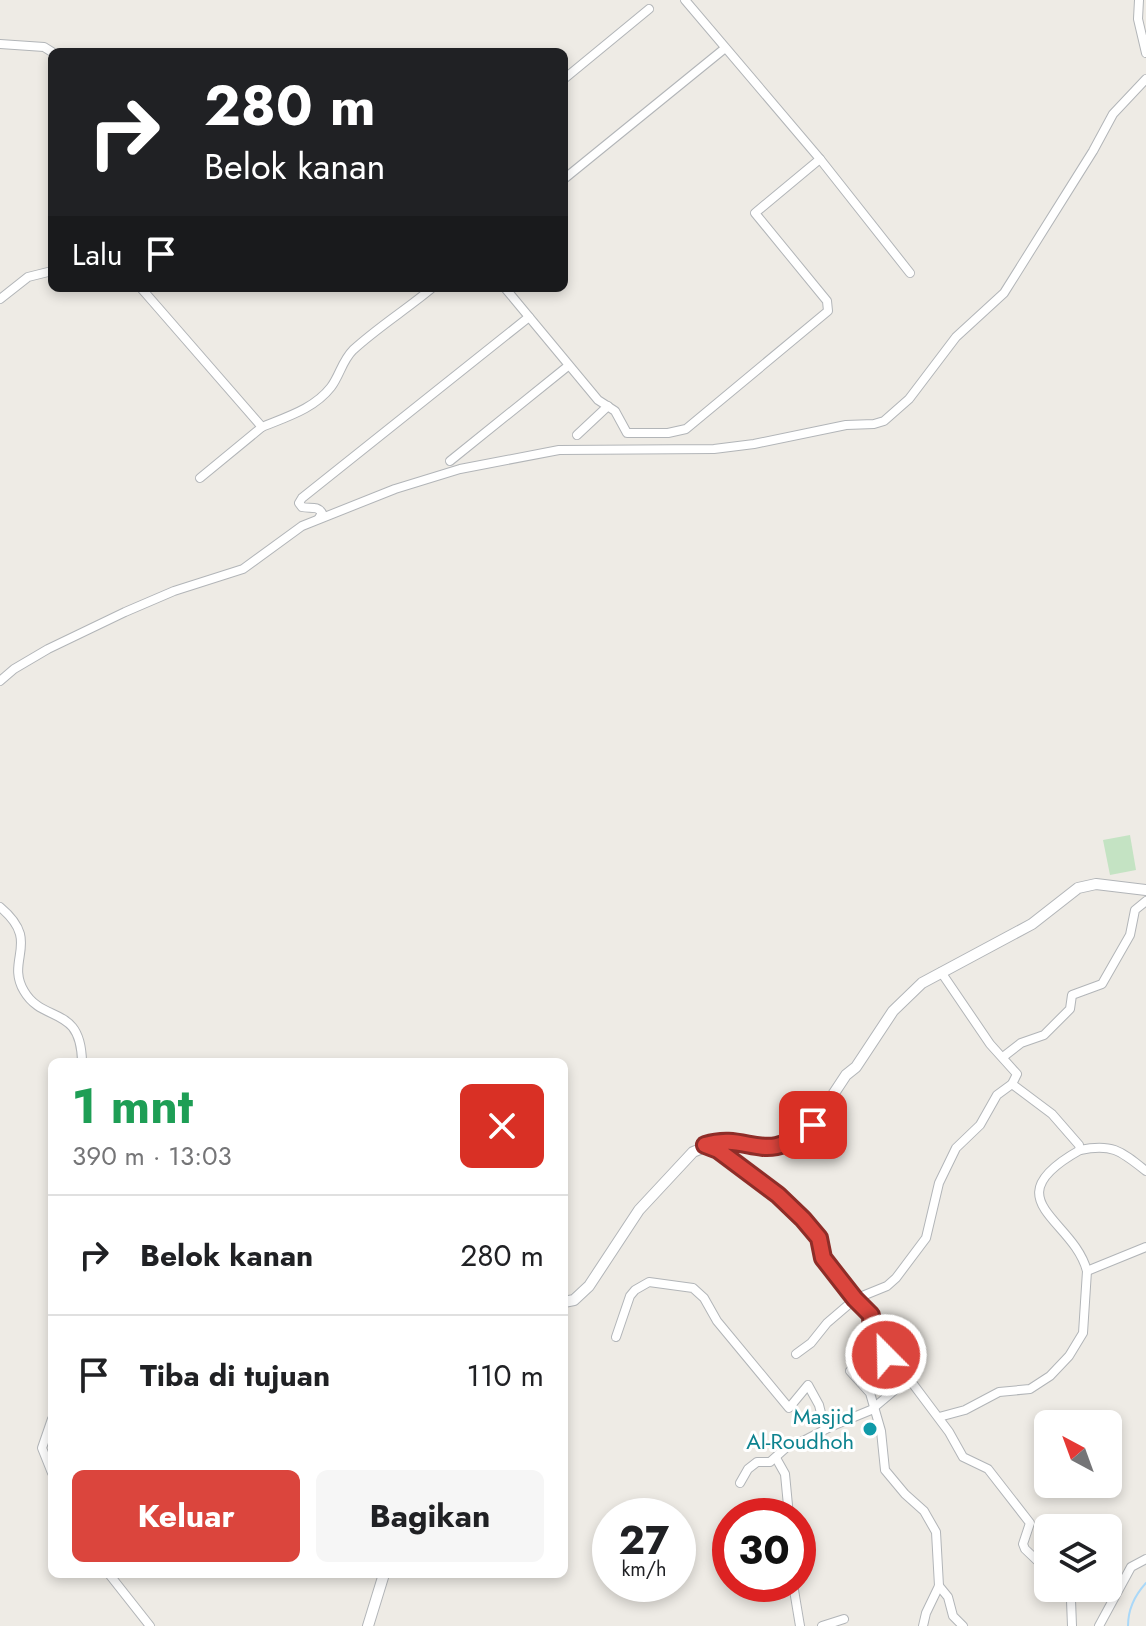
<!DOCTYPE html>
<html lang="id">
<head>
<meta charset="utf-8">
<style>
  body { margin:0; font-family:Jost,sans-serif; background:#f6f6f6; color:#202124; height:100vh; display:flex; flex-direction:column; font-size:30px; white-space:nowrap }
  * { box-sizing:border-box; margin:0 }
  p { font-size:26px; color:#757577 }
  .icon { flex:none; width:44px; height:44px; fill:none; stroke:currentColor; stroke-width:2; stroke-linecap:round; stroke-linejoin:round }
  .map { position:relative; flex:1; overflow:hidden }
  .panel { position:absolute; left:48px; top:1058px; width:520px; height:520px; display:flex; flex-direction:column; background:#fff; border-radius:12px; box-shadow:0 4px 12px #0003 }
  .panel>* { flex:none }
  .guide { position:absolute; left:48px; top:48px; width:520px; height:244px; border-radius:12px; box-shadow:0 4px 12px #0003; background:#202124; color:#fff; overflow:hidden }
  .needle { width:52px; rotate:319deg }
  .fabs { position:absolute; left:1034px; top:1410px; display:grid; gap:16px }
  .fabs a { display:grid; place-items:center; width:88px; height:88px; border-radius:12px; background:#fff; box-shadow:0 4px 12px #0003; font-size:40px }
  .speed { position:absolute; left:592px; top:1498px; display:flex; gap:16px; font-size:40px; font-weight:700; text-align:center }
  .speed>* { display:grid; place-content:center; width:104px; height:104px; border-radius:50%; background:#fff; box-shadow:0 4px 12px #0003; line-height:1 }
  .speed small { font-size:20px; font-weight:400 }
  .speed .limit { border:12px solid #d22; background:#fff; color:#111 }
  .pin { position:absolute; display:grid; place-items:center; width:68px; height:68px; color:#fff; margin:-34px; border-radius:16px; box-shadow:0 4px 12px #0006 }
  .me { position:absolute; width:88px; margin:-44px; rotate:337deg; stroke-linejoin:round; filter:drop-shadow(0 0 6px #0008) }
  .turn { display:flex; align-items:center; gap:28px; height:168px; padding:0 24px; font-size:36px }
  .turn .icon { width:104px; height:104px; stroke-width:2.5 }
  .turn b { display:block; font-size:56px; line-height:68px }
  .then { display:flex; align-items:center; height:76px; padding:0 24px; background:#0003; gap:16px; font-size:30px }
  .round { display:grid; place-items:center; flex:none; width:84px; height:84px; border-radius:12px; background:#f6f6f6 }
  .summary { display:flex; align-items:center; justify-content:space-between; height:136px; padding:0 24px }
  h1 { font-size:48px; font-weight:700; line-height:60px; color:#1e9e55 }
  .button { display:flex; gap:16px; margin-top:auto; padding:16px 24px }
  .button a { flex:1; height:92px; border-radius:12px; background:#db453d; color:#fff; font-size:32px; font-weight:700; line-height:92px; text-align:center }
  .button a+a { background:#f6f6f6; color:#202124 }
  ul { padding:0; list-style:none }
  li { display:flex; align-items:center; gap:24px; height:120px; padding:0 24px; border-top:2px solid #e0e0e0 }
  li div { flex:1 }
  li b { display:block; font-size:30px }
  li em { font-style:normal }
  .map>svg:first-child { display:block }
  .green { fill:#c4e3c3 }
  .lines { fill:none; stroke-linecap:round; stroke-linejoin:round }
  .stream { stroke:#aad8f8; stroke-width:2 }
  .minor-casing { stroke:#b2b5b8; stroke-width:10 }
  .tertiary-casing { stroke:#b2b5b8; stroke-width:12 }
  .minor { stroke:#fff; stroke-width:8 }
  .tertiary { stroke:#fff; stroke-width:10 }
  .route-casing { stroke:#8e2d28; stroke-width:20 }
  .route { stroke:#db453d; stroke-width:14 }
  .culture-dot { fill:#0f9aa8; stroke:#fff; stroke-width:3 }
  .labels { text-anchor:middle; stroke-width:6; stroke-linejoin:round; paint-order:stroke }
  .culture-label { font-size:22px; fill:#0d838f; stroke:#fff; text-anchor:end }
</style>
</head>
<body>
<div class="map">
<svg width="1146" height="1626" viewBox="0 0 1146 1626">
  <rect width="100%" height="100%" fill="#eeebe5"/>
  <polygon class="green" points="1130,835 1136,870 1110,875 1103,840"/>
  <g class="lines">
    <path class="stream" d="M1128,1626C1128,1609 1134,1596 1146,1583"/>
    <g class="minor-casing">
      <g id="minor">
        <polyline points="685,0 820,159 910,273"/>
        <polyline points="1139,0 1138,19 1146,53"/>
        <polyline points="0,44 44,47 52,52"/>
        <polyline points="564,79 649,9"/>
        <polyline points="564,179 724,49"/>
        <polyline points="141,288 262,427 200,478"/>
        <polyline points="505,288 598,400 615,411 627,433 668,433 686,429 828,311 827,301 755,213 820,159"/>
        <polyline points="0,299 28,277 52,271"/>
        <path d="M262,427C286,417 314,409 331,387C340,375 342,361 353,350C378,327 407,309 432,288"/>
        <polyline points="577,435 608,406"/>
        <polyline points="450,461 568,366"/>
        <path d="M319,518L322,513C317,505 310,509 302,507L299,503L302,498L529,317"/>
        <polyline points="0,681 14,669 48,649 125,612 174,591 243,569 302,526 395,489 460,469 559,450 714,449 754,444 846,425 874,424 884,421 909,399 956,337 1004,293 1093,151 1113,114 1146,79"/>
        <path d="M0,907C42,942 5,959 24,991C43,1024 81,1004 82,1062"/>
        <polyline points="1003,1057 1021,1043 1044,1035 1070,1009 1072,995 1102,984 1130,935 1135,910 1146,901"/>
        <polyline points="706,1146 718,1150 778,1195 803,1219 819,1238 823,1258 855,1299 871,1315 873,1343 907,1376 949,1432 963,1457 988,1469 1030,1523 1023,1544 1025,1549 1048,1571"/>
        <path d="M1080,1150C1112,1143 1121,1151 1146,1171"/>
        <polyline points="1087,1271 1146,1247"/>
        <polyline points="616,1337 630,1296 635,1290 649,1282 693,1288 704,1298 717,1321 789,1408 808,1385 819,1405 825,1429"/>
        <polyline points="796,1354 811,1343 827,1323 855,1299 887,1286 896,1278 926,1238 939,1183 956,1148 980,1125 997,1095 1012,1084"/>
        <polyline points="850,1371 870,1393 881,1431 885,1470 905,1494 924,1511 936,1532 939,1586 926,1613 923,1626"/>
        <path d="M939,1417L965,1410L999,1392L1030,1389L1050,1376L1069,1356L1083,1333L1087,1271C1073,1218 991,1200 1080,1150L1079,1145L1052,1114L1012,1084L1017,1074L990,1044L941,972"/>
        <polyline points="52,1419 42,1448 52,1473"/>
        <polyline points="776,1458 785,1474 789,1516"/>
        <polyline points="740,1483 748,1469 757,1462 770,1462 789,1445 805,1440 832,1426 871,1410 908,1379"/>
        <polyline points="109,1574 150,1626"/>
        <polyline points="793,1584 800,1626"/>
        <polyline points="939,1586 948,1597 953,1616 963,1626"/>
        <polyline points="1065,1588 1071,1600 1072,1626"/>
        <polyline points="822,1626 844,1619"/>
        <polyline points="1099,1626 1131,1567 1146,1559"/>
      </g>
    </g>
    <g class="tertiary-casing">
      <g id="tertiary">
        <polyline points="564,1302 574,1300 589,1286 639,1210 693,1152 717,1142 774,1147 798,1137 813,1125 846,1075 856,1067 893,1011 922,983 1032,924 1078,888 1096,884 1146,890"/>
        <polyline points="368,1626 384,1574"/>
      </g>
    </g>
    <use href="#minor" class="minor"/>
    <use href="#tertiary" class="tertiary"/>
  </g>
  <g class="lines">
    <g class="route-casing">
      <path id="route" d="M813,1125C764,1169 750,1131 705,1145L718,1150L778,1195L803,1219L819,1238L823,1258L855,1299L871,1315L872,1340L886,1355"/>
    </g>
    <use href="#route" class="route"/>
  </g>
  <circle class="culture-dot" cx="870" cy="1429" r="8"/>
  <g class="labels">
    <g class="culture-label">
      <text x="854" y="1424">Masjid<tspan x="854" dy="25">Al-Roudhoh</tspan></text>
    </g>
  </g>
</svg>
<div class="fabs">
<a><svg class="needle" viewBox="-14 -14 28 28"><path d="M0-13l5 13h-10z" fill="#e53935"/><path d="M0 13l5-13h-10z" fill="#757577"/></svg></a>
<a><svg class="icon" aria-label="layers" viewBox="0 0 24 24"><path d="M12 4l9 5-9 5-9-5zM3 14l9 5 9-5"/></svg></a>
</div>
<div class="speed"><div>27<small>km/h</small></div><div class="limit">30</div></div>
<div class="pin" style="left:813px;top:1125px;background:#d93025"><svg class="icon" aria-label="arrive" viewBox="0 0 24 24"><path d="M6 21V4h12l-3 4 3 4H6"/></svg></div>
<svg class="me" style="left:886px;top:1355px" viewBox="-20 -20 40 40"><circle r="17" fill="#db453d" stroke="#fff" stroke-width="3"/><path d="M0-11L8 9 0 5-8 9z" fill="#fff"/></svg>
<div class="guide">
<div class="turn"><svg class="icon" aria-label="right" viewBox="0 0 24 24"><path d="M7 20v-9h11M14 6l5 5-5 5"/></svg><div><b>280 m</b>Belok kanan</div></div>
<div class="then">Lalu<svg class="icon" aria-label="arrive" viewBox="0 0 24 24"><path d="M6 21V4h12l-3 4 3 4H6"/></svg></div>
</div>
<section class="panel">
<div class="summary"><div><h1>1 mnt</h1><p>390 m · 13:03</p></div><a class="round" style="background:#d93025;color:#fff"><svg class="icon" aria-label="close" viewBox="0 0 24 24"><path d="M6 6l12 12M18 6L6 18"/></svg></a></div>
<ul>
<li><svg class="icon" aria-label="right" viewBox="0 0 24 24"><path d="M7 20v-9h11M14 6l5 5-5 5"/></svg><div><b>Belok kanan</b></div><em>280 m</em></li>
<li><svg class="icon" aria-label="arrive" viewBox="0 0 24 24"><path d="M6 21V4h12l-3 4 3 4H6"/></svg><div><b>Tiba di tujuan</b></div><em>110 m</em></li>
</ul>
<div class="button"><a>Keluar</a><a>Bagikan</a></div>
</section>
</div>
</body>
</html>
